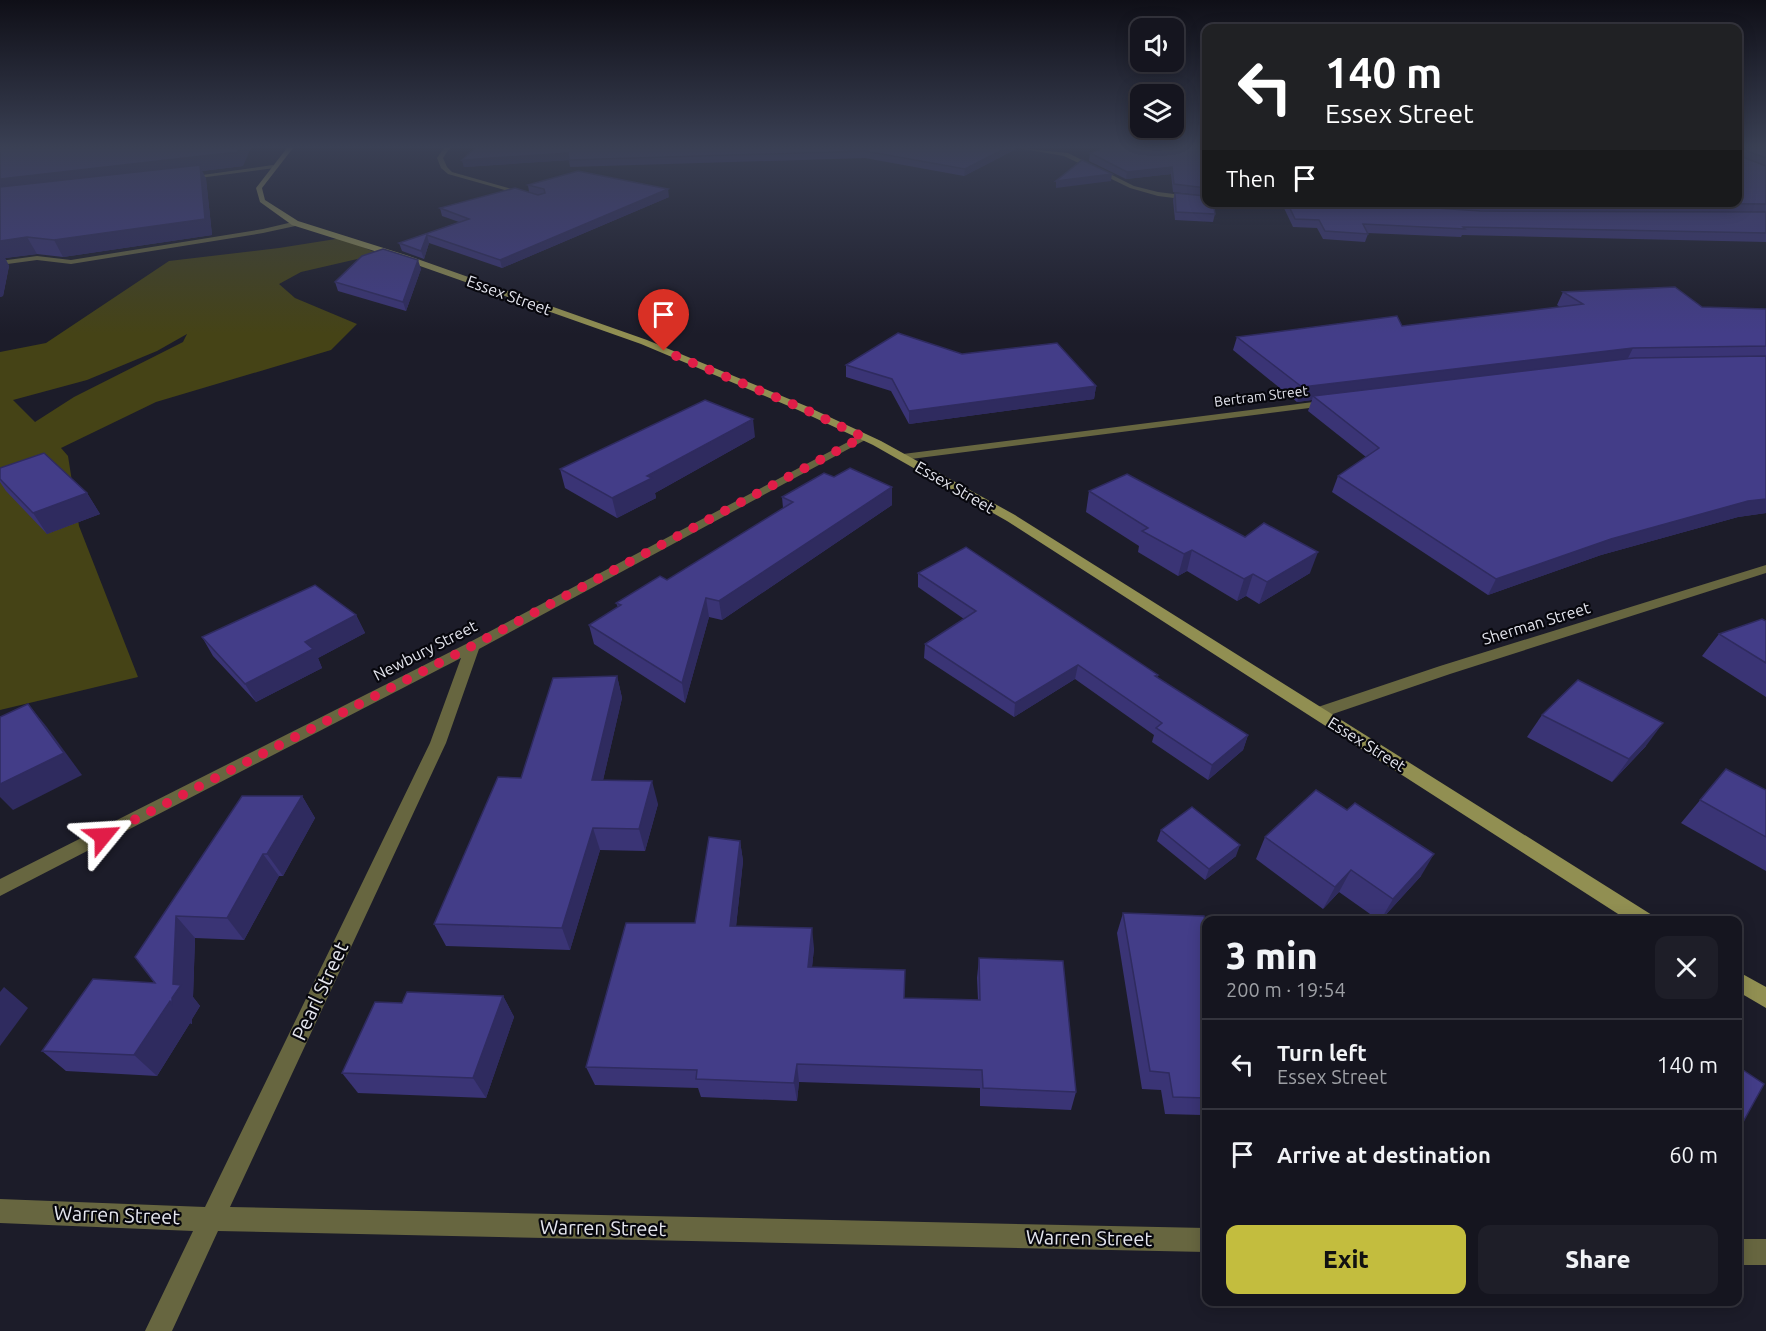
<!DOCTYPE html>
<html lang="en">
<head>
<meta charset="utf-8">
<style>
  body { margin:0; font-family:Ubuntu,sans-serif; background:#1e1e28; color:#f1f3f6; height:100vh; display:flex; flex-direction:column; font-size:22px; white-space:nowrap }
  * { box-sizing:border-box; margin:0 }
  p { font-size:20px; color:#9d9fa4 }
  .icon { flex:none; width:33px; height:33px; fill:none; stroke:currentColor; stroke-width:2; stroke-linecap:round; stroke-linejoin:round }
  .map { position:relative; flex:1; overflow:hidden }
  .sheet { position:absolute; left:1202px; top:916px; width:540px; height:390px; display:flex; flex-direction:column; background:#15151f; border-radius:12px; box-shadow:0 3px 15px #0003,0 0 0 2px #34343d }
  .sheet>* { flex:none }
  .guide { position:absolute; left:1202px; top:24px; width:540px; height:183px; border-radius:12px; box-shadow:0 3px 15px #0003,0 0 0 2px #34343d; background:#202124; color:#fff; overflow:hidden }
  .fabs { position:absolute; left:1130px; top:18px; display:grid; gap:12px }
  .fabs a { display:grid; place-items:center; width:54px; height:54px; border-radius:12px; background:#15151f; box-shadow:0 3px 15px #0003,0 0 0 2px #34343d; font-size:30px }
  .pin { position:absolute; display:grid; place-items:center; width:51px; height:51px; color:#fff; margin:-62px -26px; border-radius:50% 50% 50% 0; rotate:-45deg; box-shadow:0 0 6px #0007 }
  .pin .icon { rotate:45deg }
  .me { position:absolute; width:66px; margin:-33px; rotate:63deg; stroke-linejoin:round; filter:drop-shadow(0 0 4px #0008) }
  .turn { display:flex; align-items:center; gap:21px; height:126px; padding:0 24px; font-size:27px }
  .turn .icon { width:78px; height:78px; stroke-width:2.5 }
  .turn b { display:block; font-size:42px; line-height:51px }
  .then { display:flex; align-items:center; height:57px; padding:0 24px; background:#0003; gap:12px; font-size:22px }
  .round { display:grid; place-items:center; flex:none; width:63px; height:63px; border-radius:12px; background:#1e1e28 }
  .head { display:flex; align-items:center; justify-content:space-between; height:102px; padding:0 24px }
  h1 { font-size:36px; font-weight:800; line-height:45px }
  .action { display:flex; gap:12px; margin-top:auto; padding:12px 24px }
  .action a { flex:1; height:69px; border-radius:12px; background:#c3bd3e; color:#111; font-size:24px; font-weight:800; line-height:69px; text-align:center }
  .action a+a { background:#1e1e28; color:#f1f3f6 }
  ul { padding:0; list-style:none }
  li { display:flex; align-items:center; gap:18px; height:90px; padding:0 24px; border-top:2px solid #34343d }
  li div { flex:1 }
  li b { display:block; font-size:22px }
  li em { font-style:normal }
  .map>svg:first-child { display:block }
  .green { fill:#454316; fill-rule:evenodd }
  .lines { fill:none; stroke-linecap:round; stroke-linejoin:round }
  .service { fill:#676640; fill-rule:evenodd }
  .minor { fill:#676640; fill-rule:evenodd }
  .secondary { fill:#918f52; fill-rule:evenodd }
  .wall { fill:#3a3475 }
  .shaded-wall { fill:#2f2b5f }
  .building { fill:#433d88; stroke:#2f2b5f; stroke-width:1.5 }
  .route { stroke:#e11d48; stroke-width:10; stroke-dasharray:0 18 }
  .labels { text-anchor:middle; stroke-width:4.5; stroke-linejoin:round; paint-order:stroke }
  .far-street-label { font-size:14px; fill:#e4e5ee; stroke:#07070d }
  .street-label { font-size:16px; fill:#e4e5ee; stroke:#07070d }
  .near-street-label { font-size:20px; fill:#e4e5ee; stroke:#07070d }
</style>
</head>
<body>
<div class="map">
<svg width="1766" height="1331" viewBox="0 0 1766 1331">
  <rect width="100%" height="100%" fill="#1c1c29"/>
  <path class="green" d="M342,238L379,254L301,272L279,284L295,298L357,324L331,350L156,402L61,448L68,456L79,526L138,677L0,710V352L46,343L169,261L279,248ZM187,334L183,342L74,397L35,422L13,400L87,380L157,351Z"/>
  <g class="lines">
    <polygon class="service" points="297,221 300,225 263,233 71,264 37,260 0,265 0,261 37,256 71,260 263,229"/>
    <g class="minor">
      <polygon points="444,148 450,148 443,158 447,167 452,172 533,195 530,197 448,174 441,168 437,158"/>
      <polygon points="1018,148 1068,153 1134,186 1158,192 1206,198 1206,202 1158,196 1130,188 1064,156"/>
      <polygon points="273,165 275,168 184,180 181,178"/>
      <polygon points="1260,202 1297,202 1306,205 1302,207"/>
      <polygon points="1329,400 1334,403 1333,405 903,460 897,457 903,454"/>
      <polygon points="863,434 867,435 867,439 479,649 446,743 230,1207 1206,1228 1206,1252 218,1231 172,1331 145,1331 193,1231 0,1223 0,1199 205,1207 430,743 461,658 0,896 0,879 468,643"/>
      <polygon points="1766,565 1766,573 1450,674 1324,717 1312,717 1310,713 1312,709 1440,666"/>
      <rect x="1737" y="1239" width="29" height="26"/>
    </g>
    <g class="secondary">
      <polygon points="287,148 293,148 262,188 265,200 298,221 409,256 647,340 806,406 881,441 1015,515 1652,915 1655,921 1629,921 1007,521 873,445 798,410 641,344 403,260 292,225 260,202 256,188"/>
      <polygon points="1737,971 1766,987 1766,1008 1737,991"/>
    </g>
  </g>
  <g class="wall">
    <polygon points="0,148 243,166 202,171 206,179 212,235 63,257 37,254 5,258 9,266 3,296 0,297"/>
    <polygon points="475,148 1016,148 1016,149 964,176 865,158 570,167 569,160 464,167 462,160"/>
    <polygon points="1206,148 1206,196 1173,192 1171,174 1126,179 1089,161 1090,153"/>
    <polygon points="1737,148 1766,148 1766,212 1477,211 1766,212 1766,242 1462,235 1461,237 1367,233 1368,234 1365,242 1323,239 1317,228 1293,227 1283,206 1284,202 1737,202"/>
    <polygon points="528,185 669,197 502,268 429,243 424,259 402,251 399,243 459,222 442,216 440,208 529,192"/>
    <polygon points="1175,193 1215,214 1213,222 1175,220 1173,200"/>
    <polygon points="421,269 406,311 338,291 335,282"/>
    <polygon points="1563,292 1702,307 1766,309 1766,513 1738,517 1601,555 1488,595 1332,492 1338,476 1366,457 1308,411 1312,400 1297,402 1233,350 1237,337 1402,326 1560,307 1557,305"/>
    <polygon points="962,354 1096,386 1094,399 909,424 891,391 846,377 846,365"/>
    <polygon points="755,437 655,493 656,498 617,518 565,488 560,469"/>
    <polygon points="0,468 87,493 100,514 47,534 6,491 0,482"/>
    <polygon points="1089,491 1310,573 1259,604 1246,596 1237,601 1187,571 1178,576 1138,552 1139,546 1086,512"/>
    <polygon points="782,497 892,505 722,620 709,617 685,703 594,644 589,625 618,607 616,603 667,580 783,508"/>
    <polygon points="918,573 1158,675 1157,678 1248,735 1243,750 1208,780 1152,742 1154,735 1075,679 1014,717 924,658 925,644 964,619 918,587"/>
    <polygon points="356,615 365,633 318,658 322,668 256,702 213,656 202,637"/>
    <polygon points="1766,621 1766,697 1702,656 1719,634"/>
    <polygon points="617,676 622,698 603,780 658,804 645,851 600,850 570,950 446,946 434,924 521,778"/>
    <polygon points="1542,715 1646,746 1612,782 1527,737"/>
    <polygon points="1726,769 1766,790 1766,871 1681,823"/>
    <polygon points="302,796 315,818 283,876 279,876 244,940 195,938 193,997 200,1006 192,1019 192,1024 190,1023 157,1076 66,1071 42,1051 155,983 135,957"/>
    <polygon points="1347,810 1421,876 1380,921 1339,892 1323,909 1256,859 1265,837"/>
    <polygon points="1161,830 1236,856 1205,880 1157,841"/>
    <polygon points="740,841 743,861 736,926 814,948 812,967 904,998 978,1000 977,978 979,958 1076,1092 1071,1110 980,1106 980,1088 799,1082 797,1101 701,1097 698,1088 595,1085 586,1067 695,923"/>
    <polygon points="1123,913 1206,925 1206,1105 1201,1115 1165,1114 1161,1090 1142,1089 1117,933"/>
    <polygon points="503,996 514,1017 486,1098 358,1093 342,1073 402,1003"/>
  </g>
  <g class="shaded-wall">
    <polygon points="239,148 251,148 243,166 202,171 206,179 212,235 63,257 54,240 0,195 0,179"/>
    <polygon points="1006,148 1016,148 1016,149 964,176 965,169"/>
    <polygon points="568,153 569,160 464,167 462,160"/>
    <polygon points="1172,167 1171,174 1126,179 1127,172"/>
    <polygon points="1112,174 1111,181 1056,188 1056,181"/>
    <polygon points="668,189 669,197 502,268 500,260"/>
    <polygon points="427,235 429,243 424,259 421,251"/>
    <polygon points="27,237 37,254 5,258 9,266 3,296 0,297 0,241"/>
    <polygon points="418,260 421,269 406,311 403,302"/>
    <polygon points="1633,348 1626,362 1313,396 1312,400 1297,402 1302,387"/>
    <polygon points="1096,386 1094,399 909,424 909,411"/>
    <polygon points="753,419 755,437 655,493 656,498 617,518 612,498 647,476"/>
    <polygon points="892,487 892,505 722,620 719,601"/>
    <polygon points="87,493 100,514 47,534 33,513"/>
    <polygon points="1766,499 1766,513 1738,517 1601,555 1488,595 1496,579 1611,539 1748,501"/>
    <polygon points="1192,550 1187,571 1178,576 1184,554"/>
    <polygon points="1318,552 1310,573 1259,604 1267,582"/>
    <polygon points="1253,574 1246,596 1237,601 1244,579"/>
    <polygon points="706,598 709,617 685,703 682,683"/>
    <polygon points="356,615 365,633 318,658 322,668 256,702 245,684 305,642"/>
    <polygon points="1078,665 1075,679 1014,717 1015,703"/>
    <polygon points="617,676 622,698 598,802 592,780"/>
    <polygon points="28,704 46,726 82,775 13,810 0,797 0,784"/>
    <polygon points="1663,723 1646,746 1612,782 1629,759"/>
    <polygon points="1248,735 1243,750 1208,780 1212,765"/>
    <polygon points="652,781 658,804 645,851 639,829"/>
    <polygon points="302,796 315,818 283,876 267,854"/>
    <polygon points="593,828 600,850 570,950 562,928"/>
    <polygon points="740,841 743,861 734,946 730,926"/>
    <polygon points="1240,845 1236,856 1205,880 1209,869"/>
    <polygon points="263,854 279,876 244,940 227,918"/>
    <polygon points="1434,854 1421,876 1380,921 1393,899"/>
    <polygon points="1351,870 1339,892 1323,909 1335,887"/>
    <polygon points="176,916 195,938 193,997 200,1006 192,1019 192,1024 190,1023 157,1076 134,1055 173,984"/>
    <polygon points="812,928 814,948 810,986 808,967"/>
    <polygon points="4,987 28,1008 0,1046 0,992"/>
    <polygon points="503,996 514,1017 486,1098 473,1078"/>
    <polygon points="797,1064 799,1082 797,1101 794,1083"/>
  </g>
  <g class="building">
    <polygon points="0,148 239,148 237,152 0,179"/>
    <polygon points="475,148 1006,148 965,169 865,151 569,160 568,153 462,160"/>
    <polygon points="1104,148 1206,148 1206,188 1174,184 1172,167 1127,172 1090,153"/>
    <polygon points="1737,148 1766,148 1766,158 1740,148 1740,156 1766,166 1766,204 1471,202 1737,202"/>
    <polygon points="1082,160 1112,174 1056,181"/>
    <polygon points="200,165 205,219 54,240 27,237 0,241 0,187"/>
    <polygon points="578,171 668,189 500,260 427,235 421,251 399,243 469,219 440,208 515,188 538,195 545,193 544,189 528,185"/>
    <polygon points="1175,193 1206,196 1206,202 1213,202 1215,214 1176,212"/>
    <polygon points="1287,202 1349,202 1480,211 1766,212 1766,233 1463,227 1465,229 1363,224 1368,234 1325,231 1319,220 1295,219"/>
    <polygon points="383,249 418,260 403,302 335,282 362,256"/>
    <polygon points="1675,287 1702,307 1766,309 1766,346 1633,348 1302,387 1237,337 1397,316 1402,326 1583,304 1563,292"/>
    <polygon points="898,333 962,354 1057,343 1096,386 909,411 892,379 846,365"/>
    <polygon points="1766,356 1766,499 1748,501 1611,539 1496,579 1338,476 1379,448 1313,396 1634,358"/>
    <polygon points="705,400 753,419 647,476 652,478 612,498 560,469"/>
    <polygon points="44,453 87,493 33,513 0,479 0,468"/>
    <polygon points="850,468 892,487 719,601 706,598 682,683 589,625 621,605 616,603 660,576 667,580 793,502 782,497 824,473 834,477"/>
    <polygon points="1127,474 1245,537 1264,523 1318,552 1267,582 1253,574 1244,579 1192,550 1184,554 1142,531 1148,528 1089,491"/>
    <polygon points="966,547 1158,675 1155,676 1248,735 1212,765 1156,728 1162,723 1078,665 1015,703 925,644 976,611 918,573"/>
    <polygon points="315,585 356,615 305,642 313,649 245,684 202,637"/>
    <polygon points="1762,619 1766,621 1766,663 1719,634"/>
    <polygon points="617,676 592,780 652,781 639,829 593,828 562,928 434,924 498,777 521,778 553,678"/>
    <polygon points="1578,680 1663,723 1629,759 1542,715"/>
    <polygon points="28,704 64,753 0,784 0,717"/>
    <polygon points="1726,769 1766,790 1766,837 1700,800"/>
    <polygon points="1316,790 1347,810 1355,803 1434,854 1393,899 1351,870 1335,887 1265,837"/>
    <polygon points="242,796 302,796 267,854 263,854 227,918 176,916 173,984 181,985 172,998 172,1004 170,1001 134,1055 42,1051 93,979 155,983 135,957"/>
    <polygon points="1192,807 1240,845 1209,869 1161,830"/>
    <polygon points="709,837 740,841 730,926 812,928 808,967 905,970 904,998 980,1000 979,958 1063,961 1076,1092 983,1088 982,1070 797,1064 794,1083 696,1079 697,1070 586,1067 626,923 695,923"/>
    <polygon points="1123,913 1204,916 1206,925 1206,1066 1204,1066 1206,1077 1206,1098 1173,1097 1169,1073 1150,1071"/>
    <polygon points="407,992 503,996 473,1078 342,1073 375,1002 402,1003"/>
    <polygon points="1737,1066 1764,1084 1738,1131 1737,1130"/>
  </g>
  <linearGradient id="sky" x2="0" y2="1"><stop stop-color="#0f0f17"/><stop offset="0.44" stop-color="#3a4054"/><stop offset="1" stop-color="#3a4054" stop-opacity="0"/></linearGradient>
  <rect width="1766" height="334" fill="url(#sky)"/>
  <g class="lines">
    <polyline class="route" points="103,836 472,646 863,437 802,408 664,351"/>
  </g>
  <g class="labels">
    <g class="far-street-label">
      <text transform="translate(1261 396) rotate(-7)" y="5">Bertram Street</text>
    </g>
    <g class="street-label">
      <text transform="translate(509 295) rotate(20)" y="6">Essex Street</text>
      <text transform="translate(955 487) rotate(30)" y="6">Essex Street</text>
      <text transform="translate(1536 623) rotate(-17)" y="6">Sherman Street</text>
      <text transform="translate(425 650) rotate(-27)" y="6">Newbury Street</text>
      <text transform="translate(1367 744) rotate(32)" y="6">Essex Street</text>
    </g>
    <g class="near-street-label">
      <text transform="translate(320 991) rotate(-65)" y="7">Pearl Street</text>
      <text transform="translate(117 1215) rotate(2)" y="7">Warren Street</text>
      <text transform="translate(603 1228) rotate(1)" y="7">Warren Street</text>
      <text transform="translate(1089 1238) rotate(1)" y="7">Warren Street</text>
    </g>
  </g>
</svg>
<div class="fabs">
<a><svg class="icon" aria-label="sound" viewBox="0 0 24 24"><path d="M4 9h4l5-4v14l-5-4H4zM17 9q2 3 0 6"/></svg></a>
<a><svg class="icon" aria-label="layers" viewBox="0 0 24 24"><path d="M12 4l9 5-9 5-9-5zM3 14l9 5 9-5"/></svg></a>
</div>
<div class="pin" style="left:664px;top:351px;background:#d93025"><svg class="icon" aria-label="arrive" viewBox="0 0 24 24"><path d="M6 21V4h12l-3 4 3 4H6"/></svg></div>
<svg class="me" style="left:103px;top:836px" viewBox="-20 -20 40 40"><path d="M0-17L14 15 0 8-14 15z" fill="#e11d48" stroke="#fff" stroke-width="4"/></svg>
<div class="guide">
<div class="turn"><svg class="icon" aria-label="left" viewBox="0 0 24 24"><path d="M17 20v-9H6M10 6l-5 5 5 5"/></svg><div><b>140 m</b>Essex Street</div></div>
<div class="then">Then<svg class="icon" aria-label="arrive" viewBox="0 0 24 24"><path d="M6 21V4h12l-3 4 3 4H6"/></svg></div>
</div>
<section class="sheet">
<div class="head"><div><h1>3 min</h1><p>200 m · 19:54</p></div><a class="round"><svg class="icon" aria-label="close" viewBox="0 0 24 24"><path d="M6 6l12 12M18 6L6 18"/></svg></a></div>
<ul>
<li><svg class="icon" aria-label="left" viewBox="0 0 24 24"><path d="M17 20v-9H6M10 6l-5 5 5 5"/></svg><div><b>Turn left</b><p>Essex Street</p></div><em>140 m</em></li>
<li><svg class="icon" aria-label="arrive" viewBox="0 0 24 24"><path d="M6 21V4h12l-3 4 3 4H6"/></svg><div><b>Arrive at destination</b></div><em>60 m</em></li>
</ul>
<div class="action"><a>Exit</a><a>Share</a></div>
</section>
</div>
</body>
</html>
